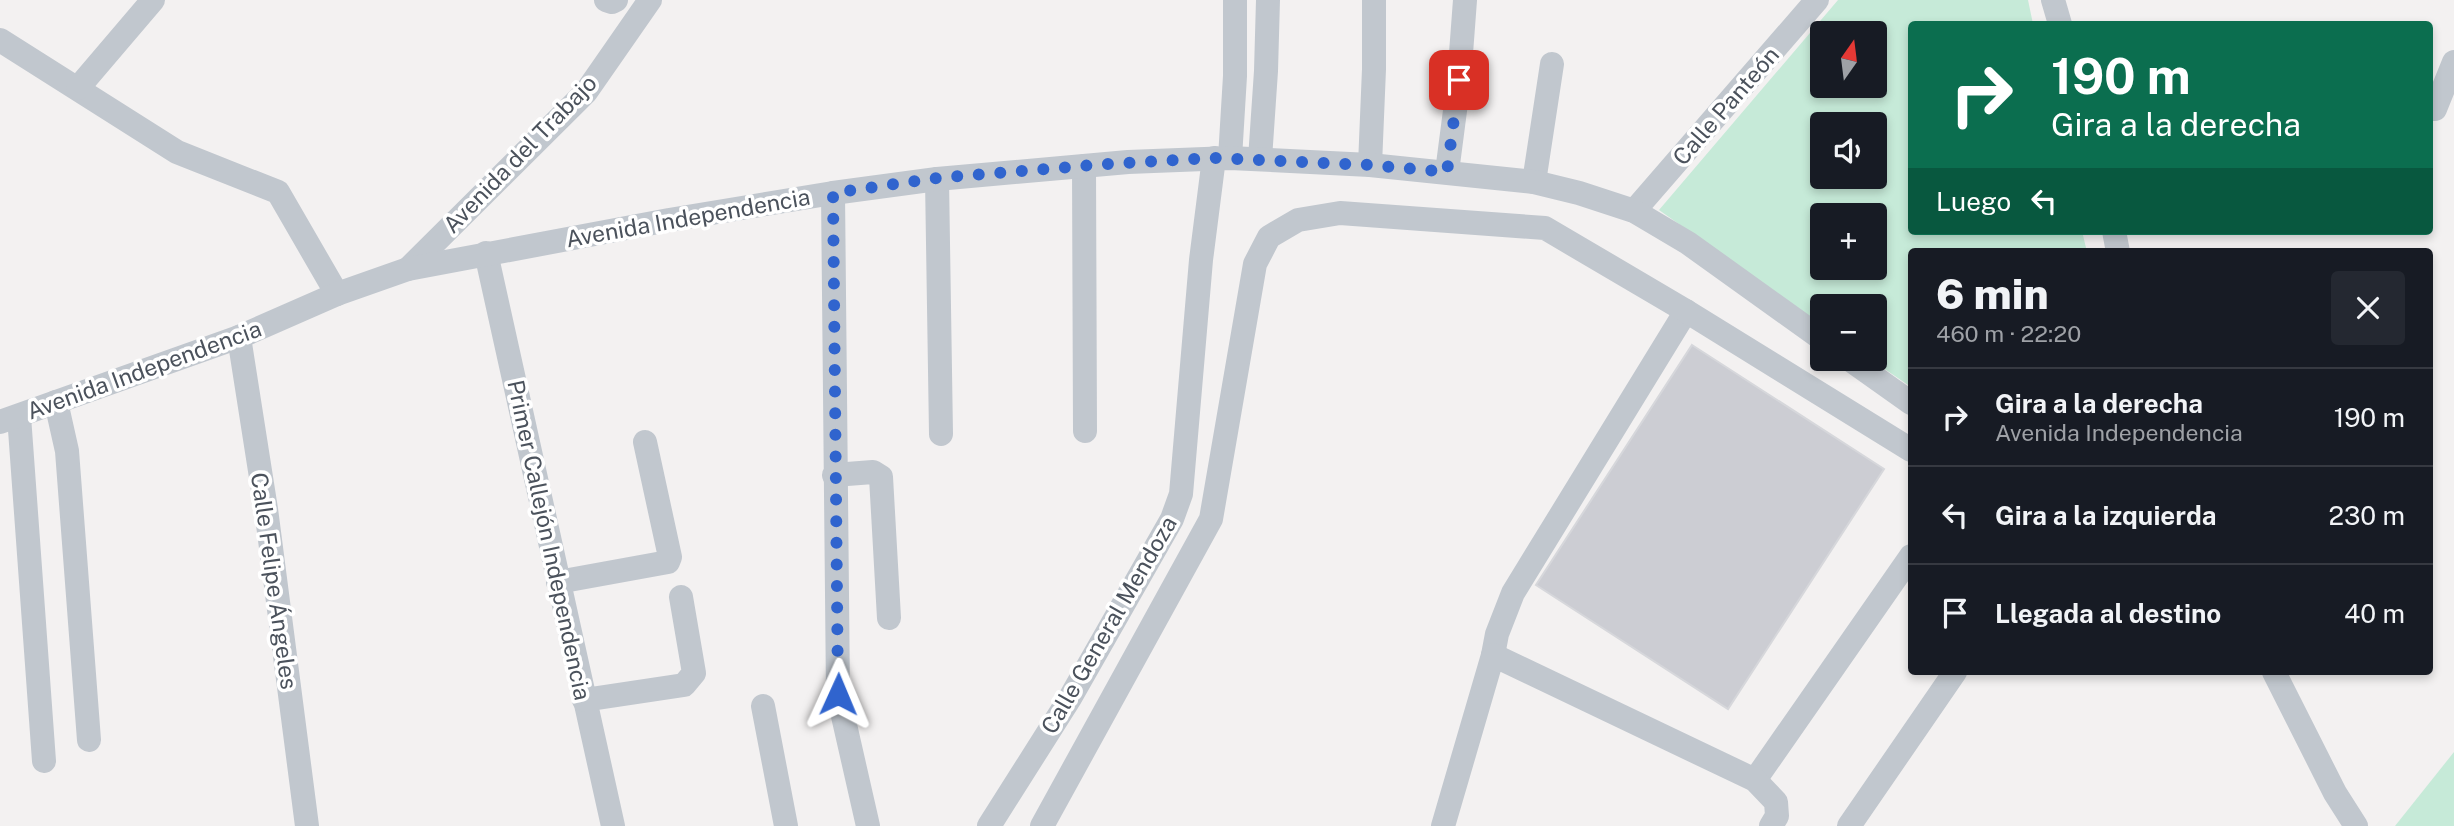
<!DOCTYPE html>
<html lang="es">
<head>
<meta charset="utf-8">
<style>
  body { margin:0; font-family:"Public Sans",sans-serif; background:#242831; color:#f1f3f6; height:100vh; display:flex; flex-direction:column; font-size:26px; white-space:nowrap }
  * { box-sizing:border-box; margin:0 }
  p { font-size:23px; color:#9ea1a6 }
  .icon { flex:none; width:38px; height:38px; fill:none; stroke:currentColor; stroke-width:2; stroke-linecap:round; stroke-linejoin:round }
  .map { position:relative; flex:1; overflow:hidden }
  .sheet { position:absolute; left:1908px; top:248px; width:525px; height:427px; display:flex; flex-direction:column; background:#171b24; border-radius:7px; box-shadow:0 4px 10px #0003 }
  .sheet>* { flex:none }
  .guide { position:absolute; left:1908px; top:21px; width:525px; height:214px; border-radius:7px; box-shadow:0 4px 10px #0003; background:#0b6e4f; color:#fff; overflow:hidden }
  .needle { width:46px; rotate:14deg }
  .controls { position:absolute; left:1810px; top:21px; display:grid; gap:14px }
  .controls a { display:grid; place-items:center; width:77px; height:77px; border-radius:7px; background:#171b24; box-shadow:0 4px 10px #0003; font-size:35px }
  .pin { position:absolute; display:grid; place-items:center; width:60px; height:60px; color:#fff; margin:-30px; border-radius:14px; box-shadow:0 4px 10px #0006 }
  .me { position:absolute; width:77px; margin:-38px; rotate:1deg; stroke-linejoin:round; filter:drop-shadow(0 0 5px #0008) }
  .turn { display:flex; align-items:center; gap:24px; height:147px; padding:0 28px; font-size:32px }
  .turn .icon { width:91px; height:91px; stroke-width:2.5 }
  .turn b { display:block; font-size:49px; line-height:60px }
  .then { display:flex; align-items:center; height:66px; padding:0 28px; background:#0003; gap:14px; font-size:26px }
  .round { display:grid; place-items:center; flex:none; width:74px; height:74px; border-radius:7px; background:#242831 }
  .head { display:flex; align-items:center; justify-content:space-between; height:119px; padding:0 28px }
  h1 { font-size:42px; font-weight:800; line-height:52px }
  ul { padding:0; list-style:none }
  li { display:flex; align-items:center; gap:21px; height:98px; padding:0 28px; border-top:2px solid #363941 }
  li div { flex:1 }
  li b { display:block; font-size:26px }
  li em { font-style:normal }
  .map>svg:first-child { display:block }
  .green { fill:#c6ead8; fill-rule:evenodd }
  .building { fill:#cccdd3; stroke:#d6d7db; stroke-width:2 }
  .lines { fill:none; stroke-linecap:round; stroke-linejoin:round }
  .minor { stroke:#c1c7ce; stroke-width:24 }
  .route { stroke:#3064ce; stroke-width:12; stroke-dasharray:0 21.6 }
  .labels { text-anchor:middle; stroke-width:7; stroke-linejoin:round; paint-order:stroke }
  .street-label { font-size:23px; fill:#4b525c; stroke:#fff }
</style>
</head>
<body>
<div class="map">
<svg width="2454" height="826" viewBox="0 0 2454 826">
  <rect width="100%" height="100%" fill="#f3f1f1"/>
  <g class="green">
    <path d="M1838,0H2028L2033,24H1911V231H2082L2087,252H1911V387L1870,359H1874V306H1822V325L1659,210ZM1822,33H1874V86H1822ZM1822,124H1874V177H1822ZM1822,215H1874V268H1822Z"/>
    <polygon points="2454,752 2454,826 2395,826"/>
  </g>
  <polygon class="building" points="1692,345 1884,469 1728,709 1536,585"/>
  <g class="lines">
    <g class="minor">
      <polyline points="606,0 612,2 616,0"/>
      <polyline points="2053,0 2060,24"/>
      <polyline points="0,40 177,152 278,192 337,294"/>
      <polyline points="78,88 153,0"/>
      <polyline points="2435,109 2454,62"/>
      <polyline points="1230,158 1235,76 1235,0"/>
      <polyline points="1260,159 1266,71 1268,0"/>
      <polyline points="1370,165 1374,69 1374,0"/>
      <polyline points="1084,166 1085,431"/>
      <polyline points="1447,172 1459,80 1465,0"/>
      <polyline points="937,179 941,434"/>
      <polyline points="1534,182 1552,64"/>
      <polyline points="833,193 838,694 868,826"/>
      <polyline points="1634,211 1817,0"/>
      <polyline points="2114,231 2118,252"/>
      <polyline points="486,253 613,826"/>
      <polyline points="408,269 586,92 650,0"/>
      <polyline points="239,337 266,509 307,826"/>
      <polyline points="1849,359 1911,403"/>
      <polyline points="56,402 67,451 89,740"/>
      <polyline points="19,416 44,761"/>
      <polyline points="0,422 239,337 337,294 408,269 669,220 833,193 937,179 1128,162 1230,158 1370,165 1534,182 1579,193 1634,211 1688,243 1822,339"/>
      <polyline points="834,475 873,472 881,477 889,618"/>
      <polyline points="558,582 668,562 670,557 645,442"/>
      <polyline points="1493,655 1497,634 1513,593 1686,311"/>
      <polyline points="2274,672 2335,793 2356,826"/>
      <polyline points="584,700 684,685 694,673 681,597"/>
      <polyline points="763,706 786,826"/>
      <polyline points="1755,780 1911,556"/>
      <polyline points="989,826 1070,698 1172,519 1181,494 1201,260 1214,158"/>
      <polyline points="1042,826 1211,519 1255,264 1269,237 1298,220 1340,213 1545,228 1686,311 1911,450"/>
      <polyline points="1443,826 1493,655 1755,780 1776,802 1777,816 1771,826"/>
      <polyline points="1849,826 1955,672"/>
    </g>
  </g>
  <g class="lines">
    <polyline class="route" points="838,694 833,193 937,178 1106,164 1214,158 1370,165 1447,172 1459,80"/>
  </g>
  <g class="labels">
    <g class="street-label">
      <text transform="translate(1726 106) rotate(-49)" y="8">Calle Panteón</text>
      <text transform="translate(520 154) rotate(-46)" y="8">Avenida del Trabajo</text>
      <text transform="translate(688 218) rotate(-10)" y="8">Avenida Independencia</text>
      <text transform="translate(144 370) rotate(-20)" y="8">Avenida Independencia</text>
      <text transform="translate(549 540) rotate(78)" y="8">Primer Callejón Independencia</text>
      <text transform="translate(274 581) rotate(82)" y="8">Calle Felipe Ángeles</text>
      <text transform="translate(1109 625) rotate(-60)" y="8">Calle General Mendoza</text>
    </g>
  </g>
</svg>
<div class="controls">
<a><svg class="needle" viewBox="-14 -14 28 28"><path d="M0-13l5 13h-10z" fill="#e53935"/><path d="M0 13l5-13h-10z" fill="#9ea1a6"/></svg></a>
<a><svg class="icon" aria-label="sound" viewBox="0 0 24 24"><path d="M4 9h4l5-4v14l-5-4H4zM17 9q2 3 0 6"/></svg></a>
<a>+</a>
<a>−</a>
</div>
<div class="pin" style="left:1459px;top:80px;background:#d93025"><svg class="icon" aria-label="arrive" viewBox="0 0 24 24"><path d="M6 21V4h12l-3 4 3 4H6"/></svg></div>
<svg class="me" style="left:838px;top:694px" viewBox="-20 -20 40 40"><path d="M0-17L14 15 0 8-14 15z" fill="#3064ce" stroke="#fff" stroke-width="4"/></svg>
<div class="guide">
<div class="turn"><svg class="icon" aria-label="right" viewBox="0 0 24 24"><path d="M7 20v-9h11M14 6l5 5-5 5"/></svg><div><b>190 m</b>Gira a la derecha</div></div>
<div class="then">Luego<svg class="icon" aria-label="left" viewBox="0 0 24 24"><path d="M17 20v-9H6M10 6l-5 5 5 5"/></svg></div>
</div>
<section class="sheet">
<div class="head"><div><h1>6 min</h1><p>460 m · 22:20</p></div><a class="round"><svg class="icon" aria-label="close" viewBox="0 0 24 24"><path d="M6 6l12 12M18 6L6 18"/></svg></a></div>
<ul>
<li><svg class="icon" aria-label="right" viewBox="0 0 24 24"><path d="M7 20v-9h11M14 6l5 5-5 5"/></svg><div><b>Gira a la derecha</b><p>Avenida Independencia</p></div><em>190 m</em></li>
<li><svg class="icon" aria-label="left" viewBox="0 0 24 24"><path d="M17 20v-9H6M10 6l-5 5 5 5"/></svg><div><b>Gira a la izquierda</b></div><em>230 m</em></li>
<li><svg class="icon" aria-label="arrive" viewBox="0 0 24 24"><path d="M6 21V4h12l-3 4 3 4H6"/></svg><div><b>Llegada al destino</b></div><em>40 m</em></li>
</ul>
</section>
</div>
</body>
</html>
